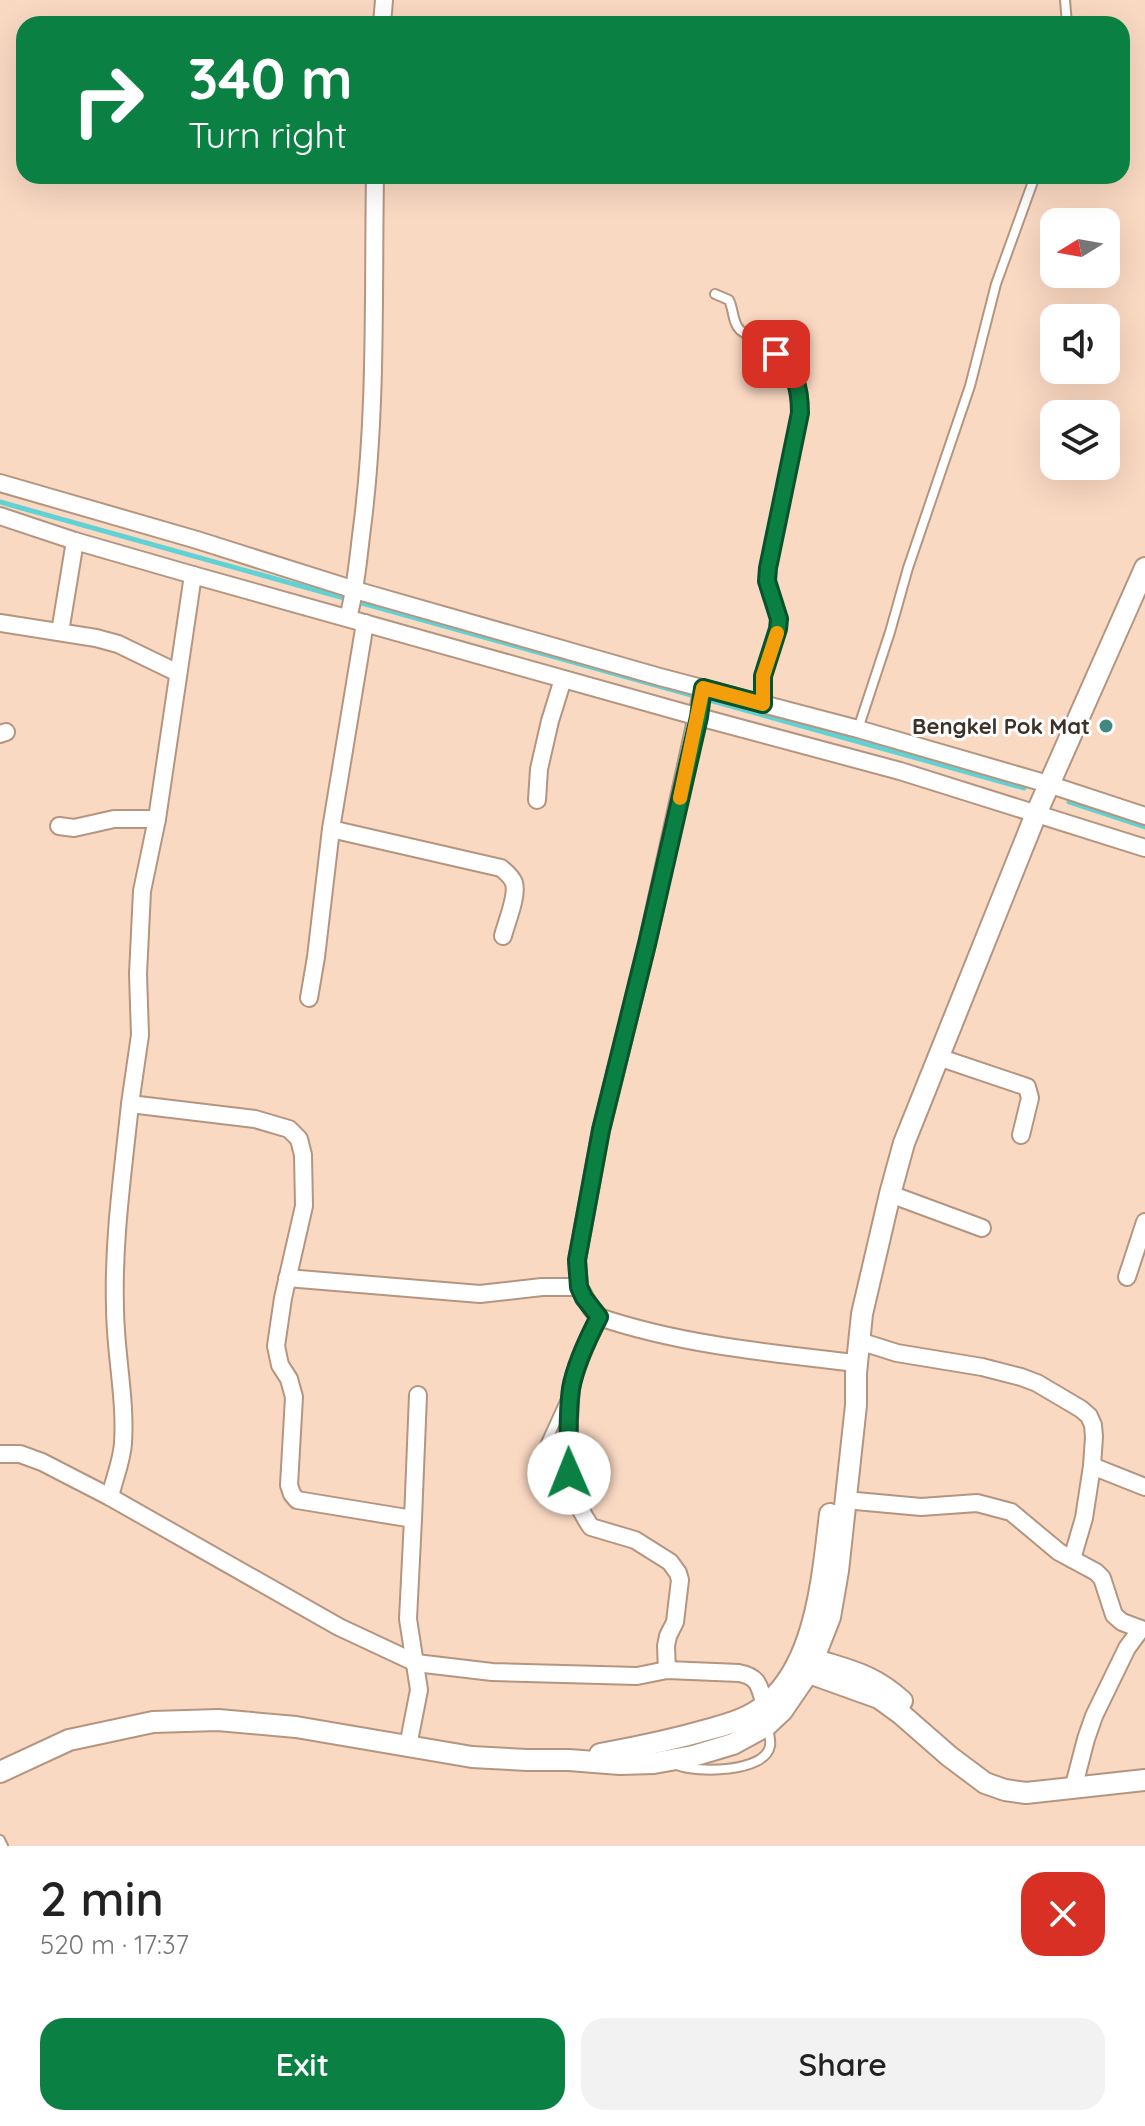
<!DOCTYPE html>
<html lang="en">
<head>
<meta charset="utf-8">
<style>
  body { margin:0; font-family:Quicksand,sans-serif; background:#f2f2f2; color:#222; height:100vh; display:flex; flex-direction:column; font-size:30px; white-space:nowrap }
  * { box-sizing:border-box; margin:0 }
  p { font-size:26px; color:#767676 }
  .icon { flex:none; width:44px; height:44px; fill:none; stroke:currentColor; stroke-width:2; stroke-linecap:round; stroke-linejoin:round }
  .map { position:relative; height:1846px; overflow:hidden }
  .side { display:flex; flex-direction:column; background:#fff; flex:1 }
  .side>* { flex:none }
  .banner { position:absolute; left:16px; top:16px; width:1114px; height:168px; border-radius:24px; box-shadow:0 8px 32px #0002; background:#0b8043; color:#fff; overflow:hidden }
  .needle { width:52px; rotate:259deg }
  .fabs { position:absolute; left:1040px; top:208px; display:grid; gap:16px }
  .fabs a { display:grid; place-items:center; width:80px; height:80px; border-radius:16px; background:#fff; box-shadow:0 8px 32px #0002; font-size:40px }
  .pin { position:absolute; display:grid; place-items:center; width:68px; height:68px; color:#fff; margin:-34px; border-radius:16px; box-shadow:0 4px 12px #0006 }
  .me { position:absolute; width:88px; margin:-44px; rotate:359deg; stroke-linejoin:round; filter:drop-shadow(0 0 6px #0008) }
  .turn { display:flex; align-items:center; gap:28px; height:168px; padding:0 40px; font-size:36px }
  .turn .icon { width:104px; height:104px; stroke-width:2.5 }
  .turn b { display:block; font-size:56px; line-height:68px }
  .round { display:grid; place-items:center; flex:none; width:84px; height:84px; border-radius:24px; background:#f2f2f2 }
  .head { display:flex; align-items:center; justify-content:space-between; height:136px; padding:0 40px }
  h1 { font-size:48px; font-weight:600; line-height:60px }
  .cta { display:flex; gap:16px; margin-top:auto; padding:16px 40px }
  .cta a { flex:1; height:92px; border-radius:24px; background:#0b8043; color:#fff; font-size:32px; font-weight:600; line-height:92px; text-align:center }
  .cta a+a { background:#f2f2f2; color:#222 }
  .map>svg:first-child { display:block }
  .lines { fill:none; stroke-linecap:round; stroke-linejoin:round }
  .stream { stroke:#60d2d5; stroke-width:5 }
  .service-casing { stroke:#b49580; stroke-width:12 }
  .minor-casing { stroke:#b49580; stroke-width:20 }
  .tertiary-casing { stroke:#b49580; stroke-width:24 }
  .service { stroke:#fff; stroke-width:8 }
  .minor { stroke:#fff; stroke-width:16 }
  .tertiary { stroke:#fff; stroke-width:20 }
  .route-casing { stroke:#07532c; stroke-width:20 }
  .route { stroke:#0b8043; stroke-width:14 }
  .slow { stroke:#f59e0b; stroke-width:14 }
  .poi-dot { fill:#418881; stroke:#fff; stroke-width:3 }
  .labels { text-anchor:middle; stroke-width:6; stroke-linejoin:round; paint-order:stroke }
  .poi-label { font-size:22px; font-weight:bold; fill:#3e3129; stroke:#fff; text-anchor:end }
</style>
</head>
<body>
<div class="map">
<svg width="1145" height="1846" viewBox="0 0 1145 1846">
  <rect width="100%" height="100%" fill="#fad9c3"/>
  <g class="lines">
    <g class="stream">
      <polyline points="0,502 1024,788"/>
      <polyline points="1069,802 1145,827"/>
    </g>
    <g class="service-casing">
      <g id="service">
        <polyline points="1065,0 1067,24"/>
        <path d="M715,294L729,300C734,310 732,322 740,330C745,334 752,337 757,340C788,362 800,373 800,413L768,568L767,581L779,619L778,629L763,676V704"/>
        <polyline points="858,729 890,632 908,568 970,386 996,284 1035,176"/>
        <polyline points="540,1456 566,1399"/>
        <path d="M677,1765C696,1773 765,1773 770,1746C771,1740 769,1733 767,1727"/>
        <polyline points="0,1840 3,1846"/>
      </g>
    </g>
    <g class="minor-casing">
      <g id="minor">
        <polyline points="382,24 384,0"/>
        <polyline points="0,483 197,540 355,590 660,677 858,729 1048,784 1145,816"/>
        <polyline points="0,516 75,541 193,575 699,717 900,771 1145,848"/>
        <polyline points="193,575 157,819 142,891 138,974 140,1035 130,1104 255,1119 289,1129 299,1139 303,1155 304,1206 283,1298 276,1346 280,1365 289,1379 294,1397 289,1485 292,1494 297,1500 413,1519 408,1619 419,1690 408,1746"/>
        <path d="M348,618C356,589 358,559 362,528C377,412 373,293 375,176"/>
        <polyline points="0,623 96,638 118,644 178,673"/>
        <polyline points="60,632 75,541"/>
        <polyline points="0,734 6,732"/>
        <polyline points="537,800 539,769 550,721 563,679"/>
        <polyline points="59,826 74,828 114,819 157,819"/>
        <path d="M331,829L501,868C506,872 512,877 514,883C518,896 506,923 503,936"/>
        <polyline points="309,998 316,957 331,829 365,623"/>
        <polyline points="938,1057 1027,1087 1030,1098 1021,1135"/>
        <polyline points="890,1194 982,1228"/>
        <polyline points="1127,1277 1145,1222"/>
        <polyline points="287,1278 480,1294 542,1287 579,1287"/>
        <path d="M599,1317C682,1345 770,1353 856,1363"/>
        <polyline points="859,1341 897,1353 982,1367 1021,1377 1037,1383 1081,1409 1089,1416 1093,1425 1094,1437 1092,1466 1084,1518 1072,1559"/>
        <path d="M0,1454H20L42,1462L110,1497L339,1627L416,1663L492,1672L637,1676L667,1670L739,1673C760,1677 759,1687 765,1705"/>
        <polyline points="1092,1466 1145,1487"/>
        <path d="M110,1497C114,1479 122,1461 123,1443C126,1398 115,1352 115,1307C113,1239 123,1172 130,1104"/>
        <polyline points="845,1500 921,1507 977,1503 1011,1512 1059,1552 1096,1572 1102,1578 1114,1615 1122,1622 1141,1629 1127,1648 1094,1716 1086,1739 1073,1789"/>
        <polyline points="413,1519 418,1395"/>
        <path d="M667,1670L666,1646L668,1636L675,1622L680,1580L678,1573L670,1562L635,1540L591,1527C568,1495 567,1458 569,1419C570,1409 570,1398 571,1388C576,1364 588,1339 599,1317L591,1308L579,1287L577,1260L601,1130L647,944L703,688"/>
      </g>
    </g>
    <g class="tertiary-casing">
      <g id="tertiary">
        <path d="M802,1655C842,1670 868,1670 902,1701"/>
        <polyline points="798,1669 879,1698 901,1714 949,1756 985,1783 1005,1790 1026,1793 1145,1780"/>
        <path d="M600,1754C639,1747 676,1739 714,1728C725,1725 738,1721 748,1716C816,1682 822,1579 830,1514"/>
        <polyline points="0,1772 69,1740 153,1722 218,1720 296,1727 472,1757 527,1760 569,1760 620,1764 654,1763 693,1756 733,1744 766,1726 782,1711 808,1673 830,1617 838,1571 856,1405 856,1373 862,1314 890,1194 904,1143 1036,814 1145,568"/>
      </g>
    </g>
    <use href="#service" class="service"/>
    <use href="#minor" class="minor"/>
    <use href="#tertiary" class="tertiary"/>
  </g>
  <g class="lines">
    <g class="route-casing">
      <path id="route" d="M569,1473C569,1445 567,1417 571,1389C575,1366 588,1338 599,1317L584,1298L579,1287L577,1260L601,1130L647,944L699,717L703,688L763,704V676L778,629L779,619L767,581L768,568L800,413C800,388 795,370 776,354"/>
    </g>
    <use href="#route" class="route"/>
    <polyline class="slow" points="680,798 703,688 763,704 763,676 777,633"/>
  </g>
  <circle class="poi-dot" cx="1106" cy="726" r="8"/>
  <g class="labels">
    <g class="poi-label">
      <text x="1090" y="734">Bengkel Pok Mat</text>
    </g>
  </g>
</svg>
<div class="fabs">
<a><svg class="needle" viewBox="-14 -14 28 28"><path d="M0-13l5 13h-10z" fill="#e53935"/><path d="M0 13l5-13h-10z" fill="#767676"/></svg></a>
<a><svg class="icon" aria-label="sound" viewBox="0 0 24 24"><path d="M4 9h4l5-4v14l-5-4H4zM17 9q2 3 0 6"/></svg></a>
<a><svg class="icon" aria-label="layers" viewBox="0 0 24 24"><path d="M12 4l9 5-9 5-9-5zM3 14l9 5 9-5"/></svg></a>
</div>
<div class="pin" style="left:776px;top:354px;background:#d93025"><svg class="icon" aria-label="arrive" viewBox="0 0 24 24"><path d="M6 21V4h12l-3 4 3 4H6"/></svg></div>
<svg class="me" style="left:569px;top:1473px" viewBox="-20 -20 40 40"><circle r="19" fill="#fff"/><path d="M0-13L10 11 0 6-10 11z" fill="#0b8043"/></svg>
<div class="banner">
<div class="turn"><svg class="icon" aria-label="right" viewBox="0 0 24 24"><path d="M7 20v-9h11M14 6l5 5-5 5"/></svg><div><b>340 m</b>Turn right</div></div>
</div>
</div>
<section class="side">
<div class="head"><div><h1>2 min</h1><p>520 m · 17:37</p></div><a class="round" style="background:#d93025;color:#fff"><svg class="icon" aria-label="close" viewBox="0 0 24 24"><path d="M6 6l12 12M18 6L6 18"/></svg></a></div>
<div class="cta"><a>Exit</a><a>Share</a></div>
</section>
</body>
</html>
